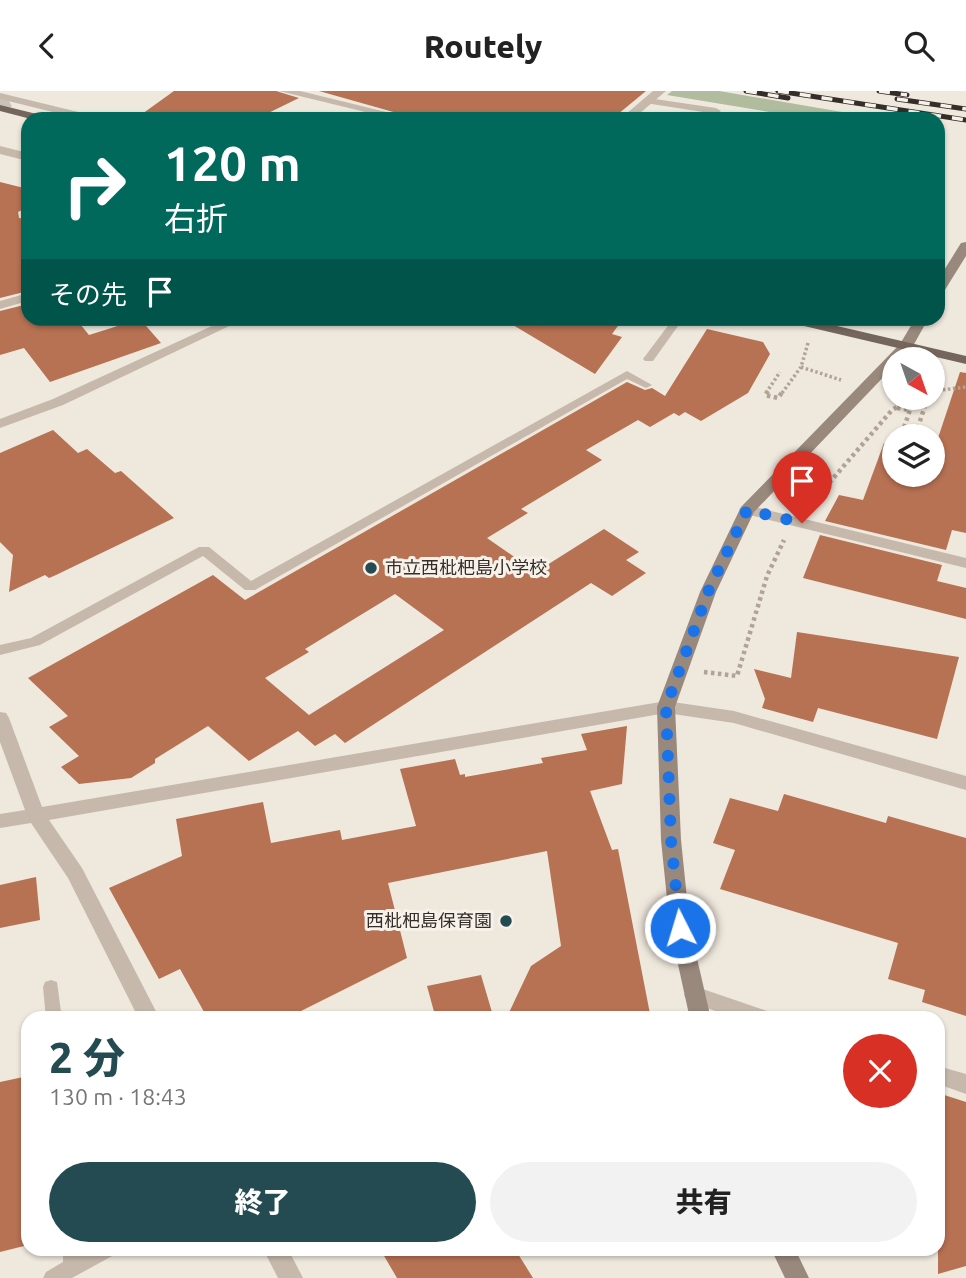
<!DOCTYPE html>
<html lang="ja">
<head>
<meta charset="utf-8">
<style>
  body { margin:0; font-family:Ubuntu,"Noto Sans JP",sans-serif; background:#f2f2f2; color:#222; height:100vh; display:flex; flex-direction:column; font-size:26px; white-space:nowrap }
  * { box-sizing:border-box; margin:0 }
  p { font-size:23px; color:#767676 }
  .icon { flex:none; width:38px; height:38px; fill:none; stroke:currentColor; stroke-width:2; stroke-linecap:round; stroke-linejoin:round }
  .map { position:relative; flex:1; overflow:hidden }
  .panel { position:absolute; left:21px; top:920px; width:924px; height:245px; display:flex; flex-direction:column; background:#fff; border-radius:21px; box-shadow:0 2px 5px #0004 }
  .panel>* { flex:none }
  .top-card { position:absolute; left:21px; top:21px; width:924px; height:214px; border-radius:21px; box-shadow:0 2px 5px #0004; background:#00695c; color:#fff; overflow:hidden }
  .needle { width:46px; rotate:140deg }
  .fabs { position:absolute; left:882px; top:256px; display:grid; gap:14px }
  .fabs a { display:grid; place-items:center; width:63px; height:63px; border-radius:50%; background:#fff; box-shadow:0 2px 5px #0004; font-size:35px }
  .pin { position:absolute; display:grid; place-items:center; width:60px; height:60px; color:#fff; margin:-72px -30px; border-radius:50% 50% 50% 0; rotate:-45deg; box-shadow:0 0 7px #0007 }
  .pin .icon { rotate:45deg }
  .me { position:absolute; width:77px; margin:-38px; rotate:355deg; stroke-linejoin:round; filter:drop-shadow(0 0 5px #0008) }
  .turn { display:flex; align-items:center; gap:24px; height:147px; padding:0 28px; font-size:32px }
  .turn .icon { width:91px; height:91px; stroke-width:2.5 }
  .turn b { display:block; font-size:49px; line-height:60px }
  .then { display:flex; align-items:center; height:66px; padding:0 28px; background:#0003; gap:14px; font-size:26px }
  .round { display:grid; place-items:center; flex:none; width:74px; height:74px; border-radius:37px; background:#f2f2f2 }
  .overview { display:flex; align-items:center; justify-content:space-between; height:119px; padding:0 28px }
  h1 { font-size:42px; font-weight:800; line-height:52px; color:#244b51 }
  .button { display:flex; gap:14px; margin-top:auto; padding:14px 28px }
  .button a { flex:1; height:80px; border-radius:42px; background:#244b51; color:#fff; font-size:28px; font-weight:800; line-height:80px; text-align:center }
  .button a+a { background:#f2f2f2; color:#222 }
  header { display:flex; justify-content:space-between; align-items:center; height:91px; padding:0 28px; background:#fff; font-size:32px; font-weight:800 }
  .map>svg:first-child { display:block }
  .green { fill:#b1bc9f }
  .building { fill:#b77153; fill-rule:evenodd }
  .lines { fill:none; stroke-linecap:round; stroke-linejoin:round }
  .street-tunnel { stroke:#cac3b9; stroke-width:12; stroke-dasharray:12 6; stroke-linecap:butt }
  .path-far1 { stroke:#b1a395; stroke-width:3.5; stroke-dasharray:2.5 2.5; stroke-linecap:butt }
  .path { stroke:#b1a395; stroke-width:4.5; stroke-dasharray:3.5 3.5; stroke-linecap:butt }
  .lane { fill:#c6b9ab; fill-rule:evenodd }
  .street { fill:#c6b9ab; fill-rule:evenodd }
  .secondary { fill:#99887c; fill-rule:evenodd }
  .primary { fill:#74665c; fill-rule:evenodd }
  .rail-casing { stroke:#342d29; stroke-width:5 }
  .rail { stroke:#f7f2e9; stroke-width:3.5; stroke-dasharray:11; stroke-linecap:butt }
  .route { stroke:#1a73e8; stroke-width:12; stroke-dasharray:0 21.6 }
  .poi-dot { fill:#244b51; stroke:#f7f2e9; stroke-width:2.5 }
  .labels { text-anchor:middle; stroke-width:6; stroke-linejoin:round; paint-order:stroke }
  .poi-label { font-size:18px; fill:#342d29; stroke:#f7f2e9; text-anchor:start }
</style>
</head>
<body>
<header><svg class="icon" aria-label="back" viewBox="0 0 24 24"><path d="M15 5l-7 7 7 7"/></svg>Routely<svg class="icon" aria-label="search" viewBox="0 0 24 24"><circle cx="10" cy="10" r="6"/><path d="M15 15l6 6"/></svg></header>
<div class="map">
<svg width="966" height="1187" viewBox="0 0 966 1187">
  <rect width="100%" height="100%" fill="#efe8dd"/>
  <polygon class="green" points="672,0 719,0 883,28 812,28 667,4"/>
  <g class="building">
    <polygon points="174,0 276,0 299,7 256,28 135,28"/>
    <polygon points="319,0 646,0 612,28 418,28"/>
    <polygon points="0,91 28,98 28,116 18,121 19,127 28,128 28,200 0,207"/>
    <polygon points="28,213 28,228 76,228 89,244 140,228 161,252 50,291 24,257 0,264 0,220"/>
    <polygon points="503,228 623,228 612,243 622,246 595,283"/>
    <path d="M707,238L763,251L770,263L748,302L701,330L685,321L679,325L674,322L650,336L638,329L586,359L602,369L521,418L528,422L487,447L536,481L604,438L639,461L626,469L646,482L612,505L591,492L345,652L335,643L315,655L298,640L249,670L208,635L155,668V672L131,687L79,693L61,676L79,665L49,636L68,625L28,587L213,484L245,509L627,291L645,299L652,297L665,305ZM395,503L444,539L309,624L265,587L309,561L305,558Z"/>
    <polygon points="960,281 966,282 966,442 952,439 946,459 825,430 839,404 863,409 884,352 894,354 894,383 933,383 933,362"/>
    <polygon points="53,339 78,362 87,358 115,382 121,380 174,427 56,484 49,487 45,484 9,501 13,464 0,451 0,362"/>
    <polygon points="820,444 942,474 937,490 966,497 966,528 803,487"/>
    <polygon points="797,541 959,566 937,648 818,617 813,631 762,617 765,608 754,578 791,587"/>
    <polygon points="627,635 622,693 590,700 612,759 618,758 651,928 506,928 531,875 561,855 547,760 388,792 407,867 285,928 208,928 180,878 159,888 109,797 182,765 176,728 263,711 271,752 340,739 342,749 416,735 400,678 455,668 460,684 465,683 465,686 543,672 541,667 587,659 581,643"/>
    <polygon points="784,703 886,732 888,725 966,747 966,925 922,911 925,899 888,888 898,852 720,798 735,759 713,752 730,707 778,720"/>
    <polygon points="36,786 40,829 0,837 0,794"/>
    <polygon points="481,884 494,928 436,928 427,895"/>
    <polygon points="28,985 28,1154 0,1161 0,991"/>
    <polygon points="938,1002 966,1011 966,1175 938,1183"/>
    <polygon points="380,1158 515,1158 533,1187 397,1187"/>
  </g>
  <g class="lines">
    <polyline class="street-tunnel" points="0,15 9,10"/>
    <g class="path-far1">
      <polyline points="808,252 801,276 841,289"/>
      <polyline points="933,300 966,296"/>
      <polyline points="766,302 780,281"/>
      <polyline points="782,302 801,276"/>
    </g>
    <g class="path">
      <polyline points="768,300 765,304 778,307 783,300"/>
      <polyline points="897,306 925,315 915,345"/>
      <polyline points="897,317 910,319 901,345"/>
      <polyline points="811,413 892,319 914,306"/>
      <polyline points="704,581 737,585 767,485 784,449"/>
    </g>
    <g class="lane">
      <polygon points="648,7 716,17 721,20 716,23 645,12 643,10"/>
      <polygon points="28,118 28,125 21,125 21,121"/>
      <polygon points="673,228 683,228 653,270 645,270 643,268"/>
      <polygon points="627,280 652,294 646,297 627,288 255,499 245,499 203,465 40,554 0,564 0,554 31,547 199,456 209,456 251,490"/>
      <polygon points="51,889 57,891 62,928 46,928 43,896 45,891"/>
      <polygon points="63,1158 81,1158 82,1162 88,1158 116,1158 114,1164 72,1187 43,1187 46,1181 63,1171"/>
    </g>
    <g class="street">
      <polygon points="279,0 300,0 415,28 394,28"/>
      <polygon points="653,0 666,0 633,28 620,28"/>
      <polygon points="0,2 99,26 101,28 81,28 0,8"/>
      <polygon points="0,55 28,62 28,70 0,63"/>
      <polygon points="28,202 28,210 0,218 0,210"/>
      <polygon points="227,228 244,228 63,314 0,337 0,328 53,308"/>
      <polygon points="747,414 966,467 966,477 741,422 739,419 741,416"/>
      <polygon points="666,610 734,620 966,685 966,699 734,632 666,622 49,729 82,777 160,928 139,928 68,787 31,732 0,737 0,723 25,719 0,651 0,621 6,622 9,627 42,716"/>
      <polygon points="694,895 773,922 776,928 738,928 687,910 684,904 687,898"/>
      <polygon points="938,975 966,983 966,1003 938,993"/>
      <polygon points="263,1158 288,1158 303,1187 278,1187"/>
    </g>
    <g class="secondary">
      <polygon points="966,151 966,165 943,202 938,203 938,189 961,152"/>
      <polygon points="915,228 928,228 913,255 901,268 894,268 894,275 754,421 716,501 675,616 681,749 690,837 711,928 690,928 670,837 661,749 657,616 700,501 741,416 900,253"/>
      <polygon points="771,1158 795,1158 809,1187 785,1187"/>
    </g>
    <g class="primary">
      <polygon points="0,14 49,26 51,28 31,28 0,20"/>
      <polygon points="785,228 807,228 966,265 966,273 787,231"/>
    </g>
    <g class="rail-casing">
      <g id="rail">
        <polyline points="746,0 788,7"/>
        <polyline points="778,0 966,29"/>
        <polyline points="879,0 907,4"/>
        <polyline points="897,8 966,18"/>
      </g>
    </g>
    <use href="#rail" class="rail"/>
  </g>
  <g class="lines">
    <polyline class="route" points="680,837 671,749 666,616 708,501 747,419 802,432"/>
  </g>
  <g class="poi-dot">
    <circle cx="371" cy="477" r="7"/>
    <circle cx="506" cy="830" r="7"/>
  </g>
  <g class="labels">
    <g class="poi-label">
      <text x="385" y="483">市立西枇杷島小学校</text>
      <text x="492" y="836" text-anchor="end">西枇杷島保育園</text>
    </g>
  </g>
</svg>
<div class="fabs">
<a><svg class="needle" viewBox="-14 -14 28 28"><path d="M0-13l5 13h-10z" fill="#e53935"/><path d="M0 13l5-13h-10z" fill="#767676"/></svg></a>
<a><svg class="icon" aria-label="layers" viewBox="0 0 24 24"><path d="M12 4l9 5-9 5-9-5zM3 14l9 5 9-5"/></svg></a>
</div>
<div class="pin" style="left:802px;top:432px;background:#d93025"><svg class="icon" aria-label="arrive" viewBox="0 0 24 24"><path d="M6 21V4h12l-3 4 3 4H6"/></svg></div>
<svg class="me" style="left:680px;top:837px" viewBox="-20 -20 40 40"><circle r="17" fill="#1a73e8" stroke="#fff" stroke-width="3"/><path d="M0-11L8 9 0 5-8 9z" fill="#fff"/></svg>
<div class="top-card">
<div class="turn"><svg class="icon" aria-label="right" viewBox="0 0 24 24"><path d="M7 20v-9h11M14 6l5 5-5 5"/></svg><div><b>120 m</b>右折</div></div>
<div class="then">その先<svg class="icon" aria-label="arrive" viewBox="0 0 24 24"><path d="M6 21V4h12l-3 4 3 4H6"/></svg></div>
</div>
<section class="panel">
<div class="overview"><div><h1>2 分</h1><p>130 m · 18:43</p></div><a class="round" style="background:#d93025;color:#fff"><svg class="icon" aria-label="close" viewBox="0 0 24 24"><path d="M6 6l12 12M18 6L6 18"/></svg></a></div>
<div class="button"><a>終了</a><a>共有</a></div>
</section>
</div>
</body>
</html>
